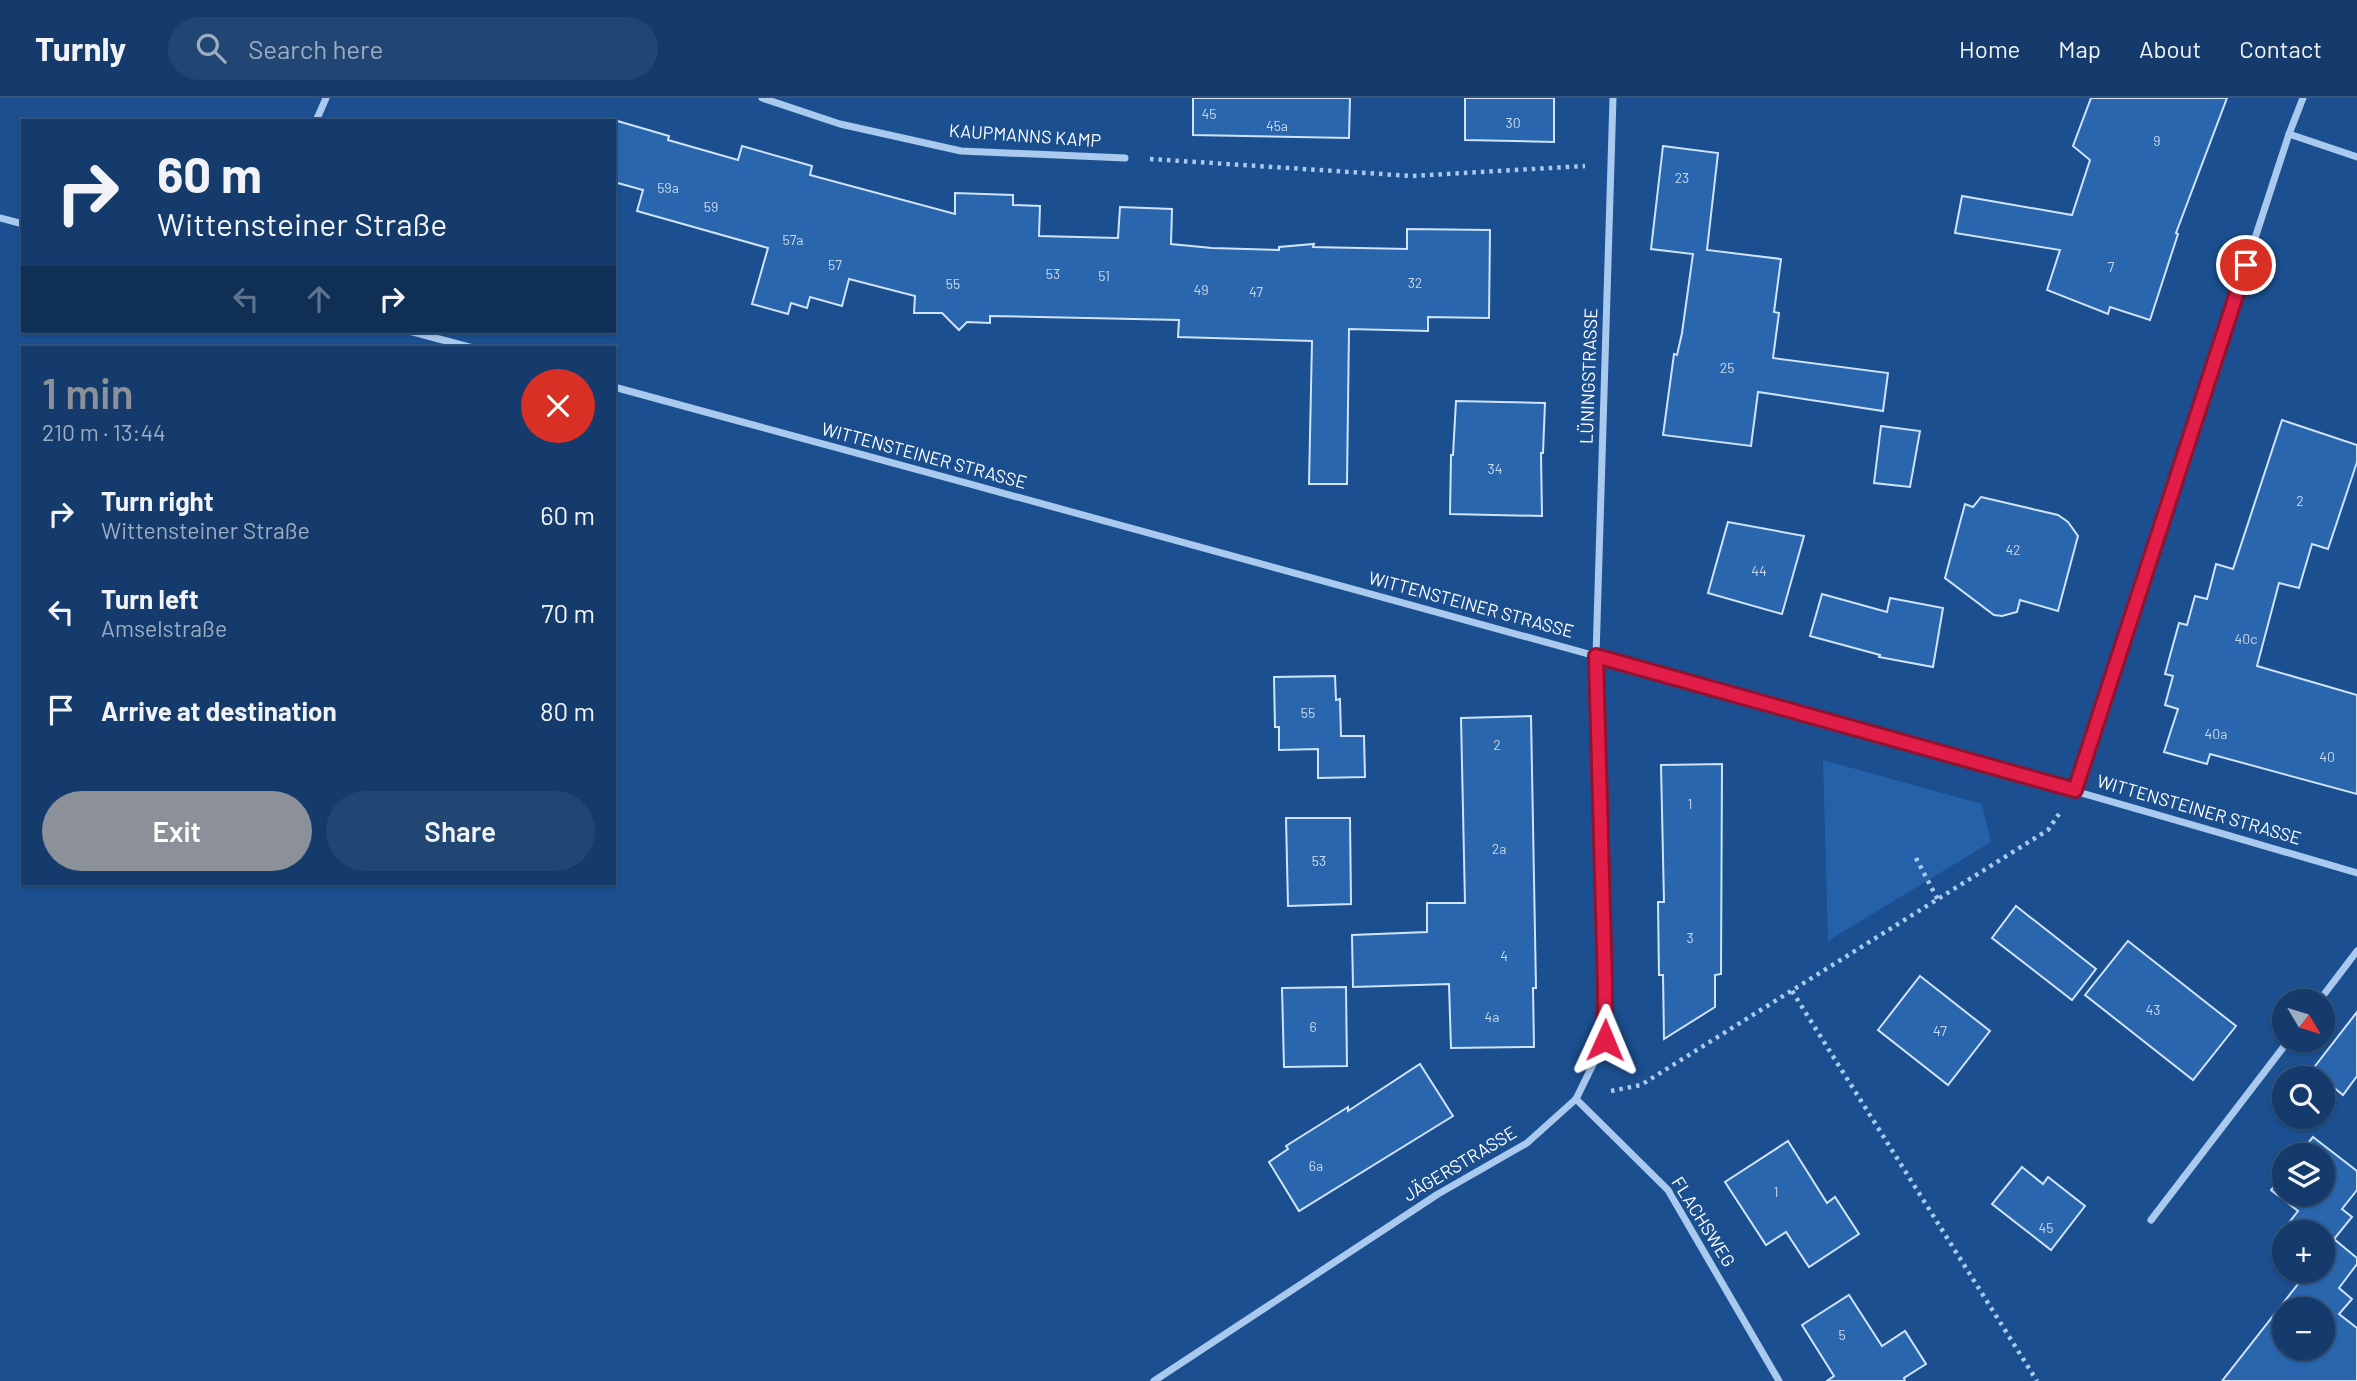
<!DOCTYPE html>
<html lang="en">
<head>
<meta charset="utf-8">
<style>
  body { margin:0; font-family:Barlow,sans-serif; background:#214673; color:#f1f3f6; height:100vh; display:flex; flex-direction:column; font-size:26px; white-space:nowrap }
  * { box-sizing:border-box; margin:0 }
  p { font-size:23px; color:#9dadc1 }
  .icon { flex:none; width:38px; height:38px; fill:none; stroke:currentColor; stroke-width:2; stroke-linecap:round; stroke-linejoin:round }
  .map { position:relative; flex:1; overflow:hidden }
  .sheet { position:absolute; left:21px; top:248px; width:595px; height:539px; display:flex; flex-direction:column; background:#143b6b; border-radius:0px; box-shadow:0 2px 5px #0004,0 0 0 2px #33557e }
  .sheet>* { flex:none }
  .top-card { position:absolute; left:21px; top:21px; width:595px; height:214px; border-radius:0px; box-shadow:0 2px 5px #0004,0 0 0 2px #33557e; background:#143b6b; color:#f1f3f6; overflow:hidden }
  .needle { width:46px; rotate:128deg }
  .tools { position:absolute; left:2272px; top:891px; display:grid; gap:14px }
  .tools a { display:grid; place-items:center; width:63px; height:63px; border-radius:50%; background:#143b6b; box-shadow:0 2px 5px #0004,0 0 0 2px #33557e; font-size:35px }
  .pin { position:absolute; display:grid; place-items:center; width:60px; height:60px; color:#fff; margin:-30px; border:4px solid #fff; border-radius:50%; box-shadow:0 2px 7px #0007 }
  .me { position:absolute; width:77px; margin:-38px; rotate:1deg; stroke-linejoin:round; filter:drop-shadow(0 0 5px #0008) }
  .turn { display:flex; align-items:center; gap:24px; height:147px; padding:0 21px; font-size:32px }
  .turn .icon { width:91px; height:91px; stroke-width:2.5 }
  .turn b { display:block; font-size:49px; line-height:60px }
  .lanes { display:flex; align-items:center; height:66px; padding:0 21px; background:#0003; justify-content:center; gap:35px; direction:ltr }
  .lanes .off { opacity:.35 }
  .round { display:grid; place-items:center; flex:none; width:74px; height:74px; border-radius:37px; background:#214673 }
  .overview { display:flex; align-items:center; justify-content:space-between; height:119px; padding:0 21px }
  h1 { font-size:42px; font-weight:600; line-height:52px; color:#8c9099 }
  .primary-button { display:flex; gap:14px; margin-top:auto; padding:14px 21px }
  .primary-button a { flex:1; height:80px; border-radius:42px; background:#8c9099; color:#fff; font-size:28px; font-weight:600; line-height:80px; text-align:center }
  .primary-button a+a { background:#214673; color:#f1f3f6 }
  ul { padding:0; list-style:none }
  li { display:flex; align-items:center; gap:21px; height:98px; padding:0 21px }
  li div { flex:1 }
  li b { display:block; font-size:26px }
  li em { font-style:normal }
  header { display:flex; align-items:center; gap:42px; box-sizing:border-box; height:98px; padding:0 35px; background:#143b6b; border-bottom:2px solid #33557e }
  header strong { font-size:33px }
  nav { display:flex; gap:38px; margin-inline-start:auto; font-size:24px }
  .search { width:490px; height:63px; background:#214673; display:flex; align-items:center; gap:18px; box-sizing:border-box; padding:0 24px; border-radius:38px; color:#9dadc1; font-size:26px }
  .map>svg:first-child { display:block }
  .green { fill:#2461a8 }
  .building { fill:#2a66ad; stroke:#cfe3fa; stroke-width:2; fill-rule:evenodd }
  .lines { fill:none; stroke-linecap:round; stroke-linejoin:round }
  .path { stroke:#a9c9ee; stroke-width:4.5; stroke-dasharray:3.5 5; stroke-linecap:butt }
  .minor { stroke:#a9c9ee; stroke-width:7 }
  .route-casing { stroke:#92132f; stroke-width:18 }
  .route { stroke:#e11d48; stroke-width:12 }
  .labels { text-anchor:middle; stroke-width:7; stroke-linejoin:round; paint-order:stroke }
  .number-label { font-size:14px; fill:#cad9ea }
  .street-label { font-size:18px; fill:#fff; stroke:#1b4f8f }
</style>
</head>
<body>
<header>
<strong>Turnly</strong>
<div class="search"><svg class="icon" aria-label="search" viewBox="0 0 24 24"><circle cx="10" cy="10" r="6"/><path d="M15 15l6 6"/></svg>Search here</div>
<nav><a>Home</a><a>Map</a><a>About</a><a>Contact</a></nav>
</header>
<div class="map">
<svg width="2357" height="1283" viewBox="0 0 2357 1283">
  <rect width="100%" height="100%" fill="#1b4f8f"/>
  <polygon class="green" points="1823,662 1982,706 1991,744 1828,843"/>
  <g class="building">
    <polygon points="1193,0 1350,0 1349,40 1193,37"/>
    <polygon points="1465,0 1554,0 1554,44 1465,42"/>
    <polygon points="2091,0 2227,0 2176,135 2178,136 2150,222 2110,209 2108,216 2047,192 2060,152 1955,135 1962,98 2072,117 2090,62 2073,48"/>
    <polygon points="614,22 669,38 668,42 738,62 742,48 812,68 810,77 955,116 955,95 1013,97 1013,107 1040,108 1039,138 1118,140 1120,109 1172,111 1171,146 1212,150 1279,152 1279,149 1314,146 1313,149 1407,151 1407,131 1490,132 1489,220 1428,219 1428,233 1349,231 1347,386 1309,386 1312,243 1178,239 1179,222 990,218 990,225 967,224 959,232 942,215 914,215 915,198 849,181 842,208 810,199 807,210 791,205 788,216 752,206 768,150 637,113 643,92 614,84"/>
    <polygon points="1663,48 1718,55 1707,152 1781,161 1774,214 1779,215 1773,260 1888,275 1883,313 1758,294 1751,348 1663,337 1674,256 1677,257 1682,235 1693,156 1651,151"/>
    <polygon points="1456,303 1545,305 1543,355 1541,355 1542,418 1450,416 1451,357 1453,357"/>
    <polygon points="2282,322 2357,347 2357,364 2328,451 2312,446 2299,490 2279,485 2257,568 2357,597 2357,696 2210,656 2207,666 2164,654 2178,611 2165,607 2173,578 2165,576 2179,525 2187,527 2195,498 2207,501 2216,466 2233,471"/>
    <polygon points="1881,328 1920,333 1910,389 1874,385"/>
    <polygon points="1981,399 2058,417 2068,424 2078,438 2058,513 2020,502 2017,514 2002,518 1994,517 1945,480 1965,406 1973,409"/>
    <polygon points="1728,424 1804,438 1782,516 1708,495"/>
    <polygon points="1822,496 1887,514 1890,500 1943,510 1933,569 1879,559 1880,557 1810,538"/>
    <polygon points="1335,578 1336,602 1340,601 1341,638 1364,638 1365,679 1318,680 1318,651 1279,652 1279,629 1275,629 1274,579"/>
    <polygon points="1531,618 1536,890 1533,890 1534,949 1451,950 1449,886 1353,889 1352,837 1427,834 1427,805 1465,805 1461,620"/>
    <polygon points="1722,666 1721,876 1715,877 1715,909 1664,941 1663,877 1659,877 1658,804 1664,804 1661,667"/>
    <polygon points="1286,720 1350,720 1351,806 1288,808"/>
    <polygon points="2016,808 2096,871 2072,902 1992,840"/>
    <polygon points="2128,843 2236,928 2193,982 2085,897"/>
    <polygon points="1920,878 1990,933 1948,987 1878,932"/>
    <polygon points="1346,889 1347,968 1284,969 1282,890"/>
    <polygon points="2357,914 2357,978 2343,997 2312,972"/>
    <polygon points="1420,966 1453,1018 1299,1113 1269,1064 1288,1051 1286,1048 1348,1009 1348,1013"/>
    <path d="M2313,1039L2357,1073V1092L2342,1111L2352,1119L2334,1141L2357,1160V1166L2339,1190L2352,1201L2339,1216L2357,1230V1283H2222L2309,1172H2322V1134H2284V1147L2276,1141L2298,1113L2271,1092L2284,1076V1096H2322V1057H2298ZM2284,1211H2322V1250H2284Z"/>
    <polygon points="1788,1043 1827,1105 1835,1099 1859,1136 1809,1169 1786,1134 1766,1147 1725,1084"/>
    <polygon points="2022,1069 2043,1086 2048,1079 2085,1108 2051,1152 1992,1106"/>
    <polygon points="1849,1197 1882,1248 1905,1233 1926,1266 1904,1280 1905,1283 1827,1283 1834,1278 1802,1227"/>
  </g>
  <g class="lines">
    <g class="path">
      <polyline points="1150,61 1412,78 1585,68"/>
      <polyline points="1916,760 1938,802"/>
      <polyline points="1792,893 2037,1283"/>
      <polyline points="1611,993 1641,987 2048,732 2059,716"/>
    </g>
    <g class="minor">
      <polyline points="762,0 840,26 961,53 1125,60"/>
      <polyline points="316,23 326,0"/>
      <polyline points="2289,36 2357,59"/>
      <polyline points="0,120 23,126"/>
      <polyline points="409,233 473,250"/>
      <path d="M614,289C1196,448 1778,605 2357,775"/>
      <polyline points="2075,692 2289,36 2303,0"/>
      <polyline points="2319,903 2357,853"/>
      <polyline points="1576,1001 1668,1092 1779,1283"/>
      <polyline points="2151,1122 2289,942"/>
      <polyline points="1154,1283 1438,1096 1527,1045 1576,1001 1605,942 1596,558 1613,0"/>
    </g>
  </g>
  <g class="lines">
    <g class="route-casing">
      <polyline id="route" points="1605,942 1605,886 1596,558 2075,692 2246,167"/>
    </g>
    <use href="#route" class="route"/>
  </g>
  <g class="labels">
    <g class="number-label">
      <text x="1209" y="21">45</text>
      <text x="1513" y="30">30</text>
      <text x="1277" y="33">45a</text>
      <text x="2157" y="48">9</text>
      <text x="1682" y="85">23</text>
      <text x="668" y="95">59a</text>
      <text x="711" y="114">59</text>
      <text x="793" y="147">57a</text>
      <text x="835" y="172">57</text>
      <text x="2111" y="174">7</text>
      <text x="1053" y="181">53</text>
      <text x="1104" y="183">51</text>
      <text x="1415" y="190">32</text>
      <text x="953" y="191">55</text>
      <text x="1201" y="197">49</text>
      <text x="1256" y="199">47</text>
      <text x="1727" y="275">25</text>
      <text x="1495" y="376">34</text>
      <text x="2300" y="408">2</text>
      <text x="2013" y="457">42</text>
      <text x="1759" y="478">44</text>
      <text x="2246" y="546">40c</text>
      <text x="1308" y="620">55</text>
      <text x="2216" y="641">40a</text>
      <text x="1497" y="652">2</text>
      <text x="2327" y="664">40</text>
      <text x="1690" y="711">1</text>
      <text x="1499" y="756">2a</text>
      <text x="1319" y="768">53</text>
      <text x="1690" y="845">3</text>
      <text x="1504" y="863">4</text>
      <text x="2153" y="917">43</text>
      <text x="1492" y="924">4a</text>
      <text x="1313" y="934">6</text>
      <text x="1940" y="938">47</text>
      <text x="1316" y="1073">6a</text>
      <text x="1776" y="1099">1</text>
      <text x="2046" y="1135">45</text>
      <text x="1842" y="1242">5</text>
    </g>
    <g class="street-label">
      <text transform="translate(1025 38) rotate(4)" y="6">KAUPMANNS KAMP</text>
      <text transform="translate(1589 278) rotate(-88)" y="6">LÜNINGSTRASSE</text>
      <text transform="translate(924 358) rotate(15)" y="6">WITTENSTEINER STRASSE</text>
      <text transform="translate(1471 507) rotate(15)" y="6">WITTENSTEINER STRASSE</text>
      <text transform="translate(2199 712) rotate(16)" y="6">WITTENSTEINER STRASSE</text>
      <text transform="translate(1460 1066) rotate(-31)" y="6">JÄGERSTRASSE</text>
      <text transform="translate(1703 1124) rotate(58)" y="6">FLACHSWEG</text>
    </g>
  </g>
</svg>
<div class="tools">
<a><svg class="needle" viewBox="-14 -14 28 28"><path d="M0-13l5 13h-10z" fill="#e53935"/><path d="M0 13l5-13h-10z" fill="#9dadc1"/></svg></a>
<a><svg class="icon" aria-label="search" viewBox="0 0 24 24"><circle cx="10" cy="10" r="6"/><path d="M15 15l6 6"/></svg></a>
<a><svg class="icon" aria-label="layers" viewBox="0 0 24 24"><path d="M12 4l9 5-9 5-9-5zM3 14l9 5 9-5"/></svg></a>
<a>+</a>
<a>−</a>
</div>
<div class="pin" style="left:2246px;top:167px;background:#d93025"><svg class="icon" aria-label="arrive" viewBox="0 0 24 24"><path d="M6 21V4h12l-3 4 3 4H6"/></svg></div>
<svg class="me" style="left:1605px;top:942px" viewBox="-20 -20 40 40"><path d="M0-17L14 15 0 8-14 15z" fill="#e11d48" stroke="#fff" stroke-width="4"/></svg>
<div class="top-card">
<div class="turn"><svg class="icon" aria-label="right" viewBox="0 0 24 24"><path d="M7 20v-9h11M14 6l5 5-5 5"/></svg><div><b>60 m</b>Wittensteiner Straße</div></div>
<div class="lanes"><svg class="icon off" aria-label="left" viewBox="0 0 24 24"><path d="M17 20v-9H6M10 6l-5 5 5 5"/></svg><svg class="icon off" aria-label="ahead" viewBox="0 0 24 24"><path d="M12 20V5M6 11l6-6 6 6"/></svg><svg class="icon" aria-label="right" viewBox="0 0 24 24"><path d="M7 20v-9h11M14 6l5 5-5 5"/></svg></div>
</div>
<section class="sheet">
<div class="overview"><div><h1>1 min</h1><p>210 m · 13:44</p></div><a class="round" style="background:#d93025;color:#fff"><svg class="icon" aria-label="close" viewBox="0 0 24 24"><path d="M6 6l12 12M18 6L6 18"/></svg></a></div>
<ul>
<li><svg class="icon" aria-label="right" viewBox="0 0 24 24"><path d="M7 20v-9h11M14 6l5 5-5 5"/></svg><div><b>Turn right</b><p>Wittensteiner Straße</p></div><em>60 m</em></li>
<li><svg class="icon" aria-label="left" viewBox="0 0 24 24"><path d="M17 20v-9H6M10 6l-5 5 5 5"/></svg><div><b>Turn left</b><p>Amselstraße</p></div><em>70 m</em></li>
<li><svg class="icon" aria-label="arrive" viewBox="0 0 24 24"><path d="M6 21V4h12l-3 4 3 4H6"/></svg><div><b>Arrive at destination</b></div><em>80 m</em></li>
</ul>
<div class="primary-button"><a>Exit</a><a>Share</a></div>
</section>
</div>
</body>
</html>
